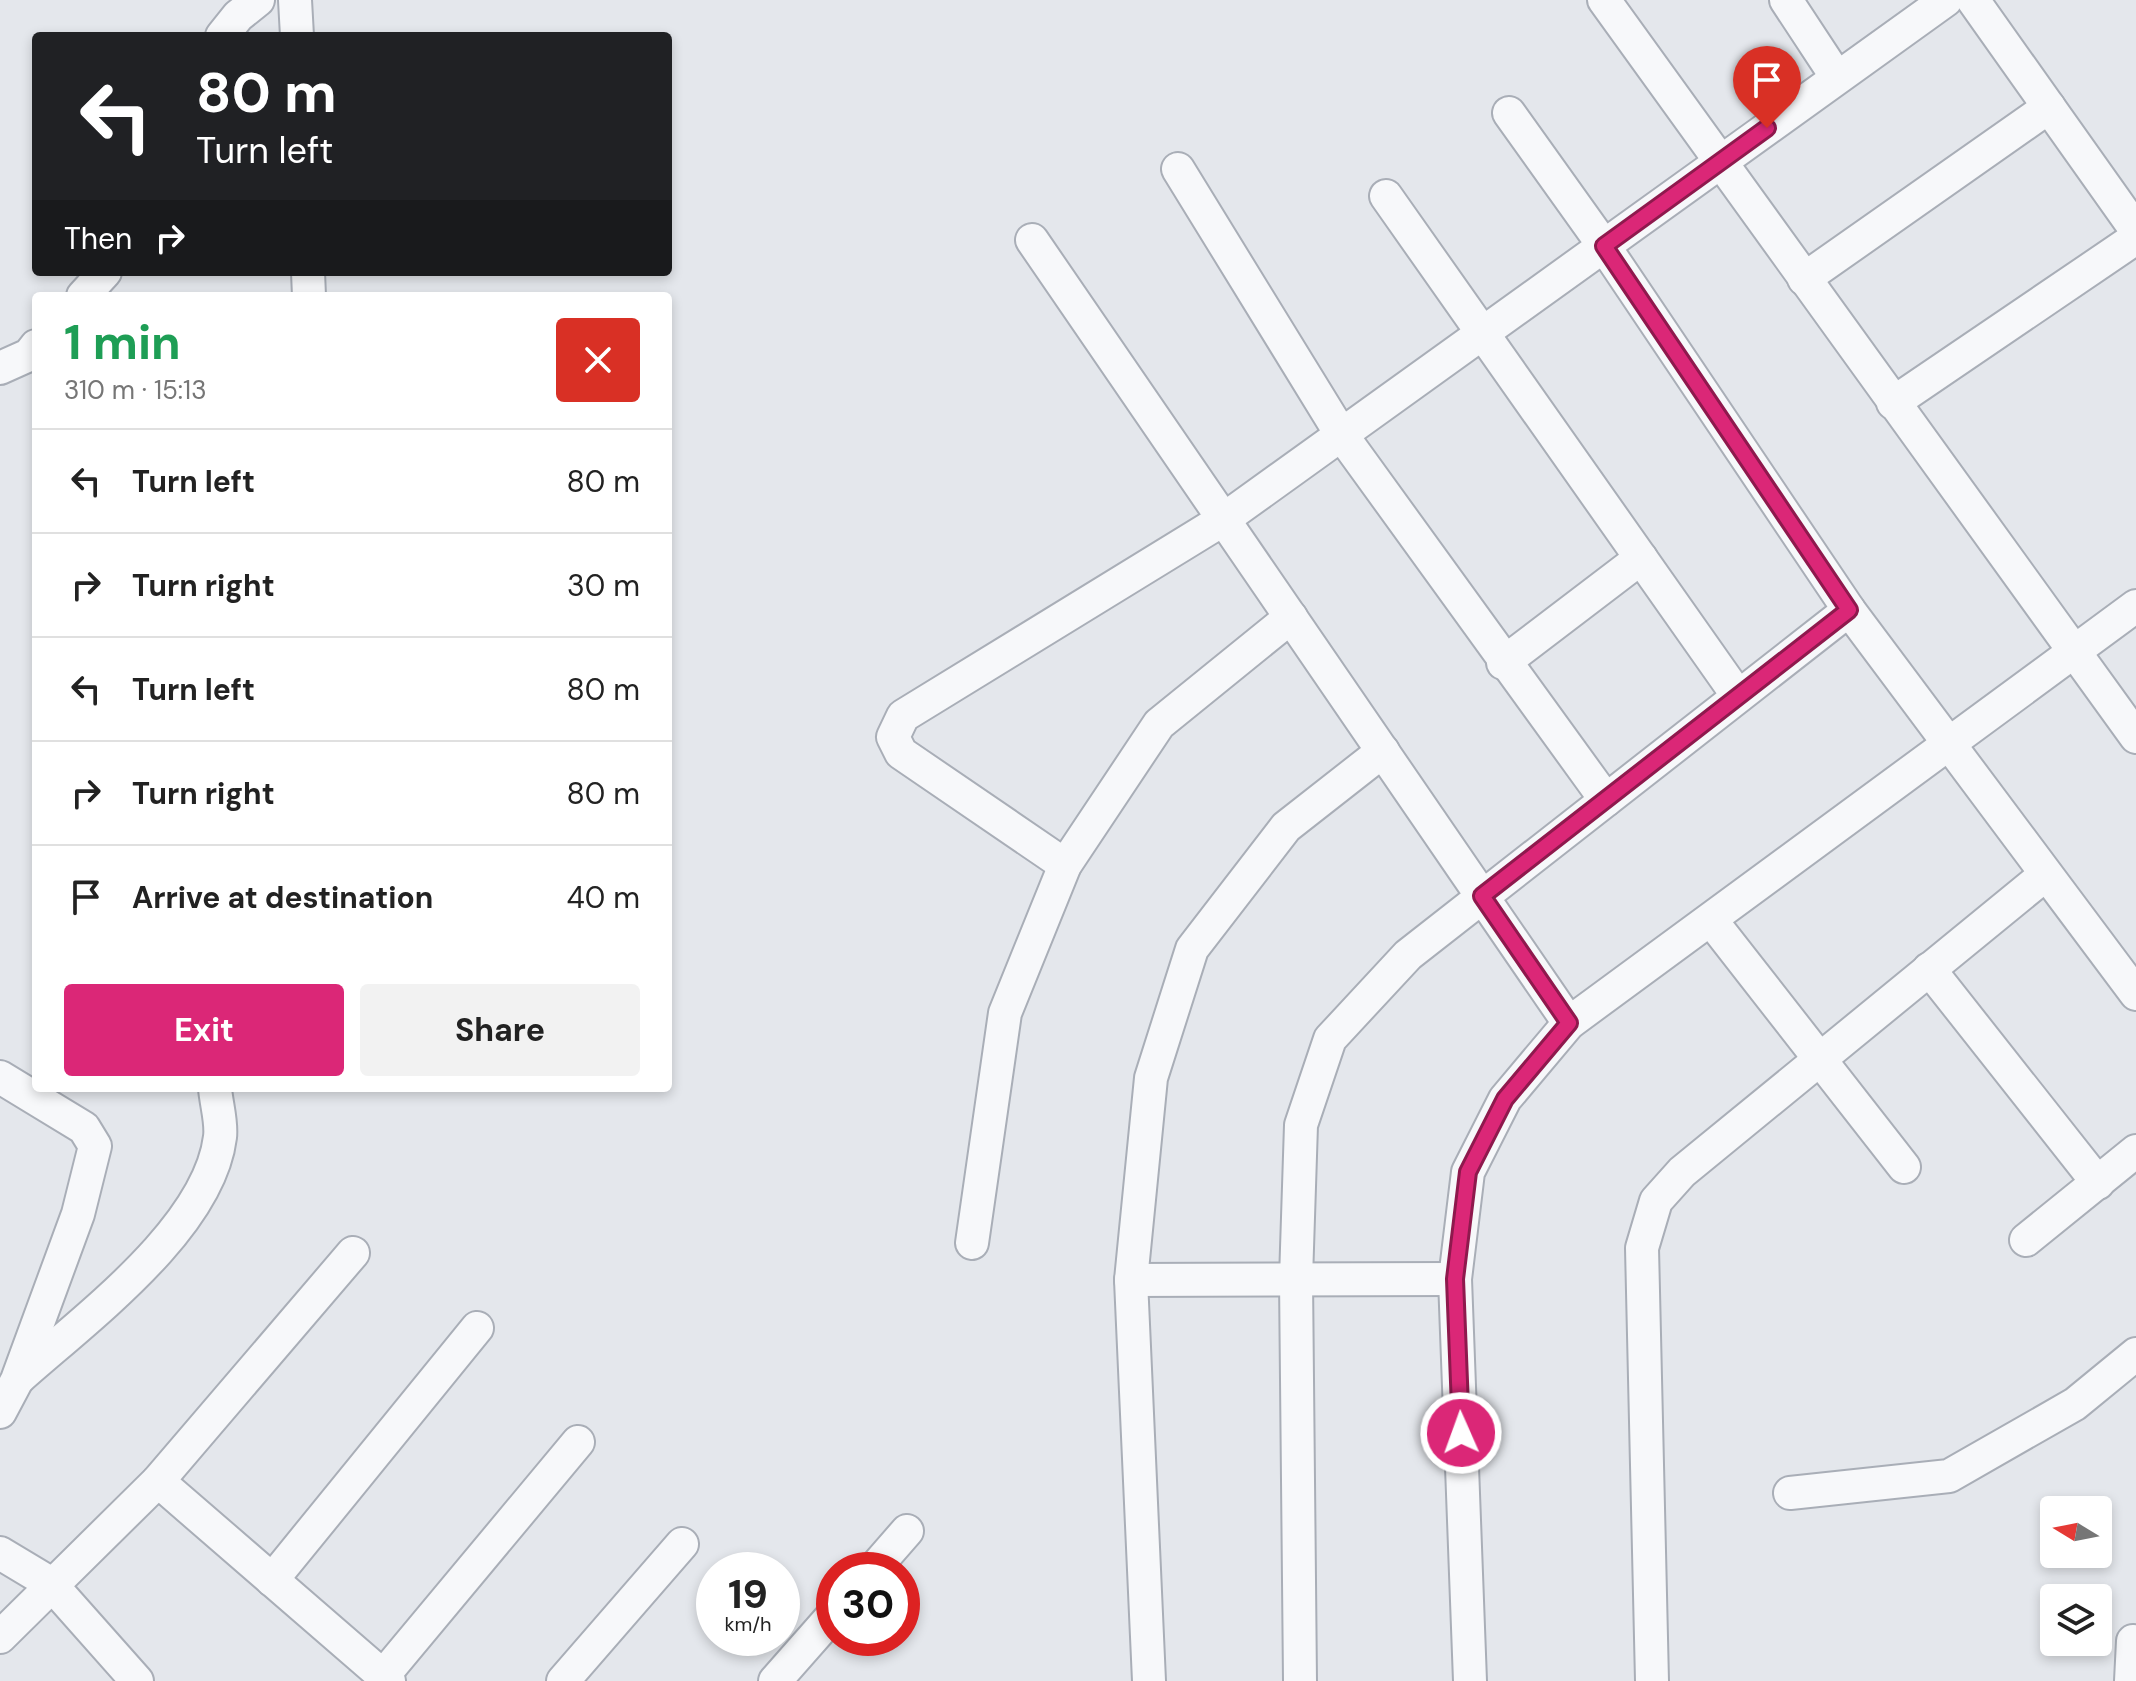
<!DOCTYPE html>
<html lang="en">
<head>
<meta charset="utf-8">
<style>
  body { margin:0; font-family:"DM Sans",sans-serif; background:#f2f2f2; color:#222; height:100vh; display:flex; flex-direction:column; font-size:30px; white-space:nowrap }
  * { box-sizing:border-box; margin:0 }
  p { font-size:26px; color:#767676 }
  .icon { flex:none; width:44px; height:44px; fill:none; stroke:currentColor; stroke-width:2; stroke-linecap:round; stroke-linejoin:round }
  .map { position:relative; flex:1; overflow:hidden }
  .details { position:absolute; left:32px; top:292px; width:640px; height:800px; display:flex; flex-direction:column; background:#fff; border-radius:8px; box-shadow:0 4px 12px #0003 }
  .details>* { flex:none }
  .top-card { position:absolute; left:32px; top:32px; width:640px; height:244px; border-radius:8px; box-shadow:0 4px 12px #0003; background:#202124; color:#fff; overflow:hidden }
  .needle { width:52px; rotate:280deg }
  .controls { position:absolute; left:2040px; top:1496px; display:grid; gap:16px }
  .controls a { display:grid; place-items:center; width:72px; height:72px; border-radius:8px; background:#fff; box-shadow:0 4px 12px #0003; font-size:40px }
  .speed { position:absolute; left:696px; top:1552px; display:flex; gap:16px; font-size:40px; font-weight:700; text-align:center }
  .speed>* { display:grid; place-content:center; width:104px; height:104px; border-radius:50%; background:#fff; box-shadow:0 4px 12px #0003; line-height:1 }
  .speed small { font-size:20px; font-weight:400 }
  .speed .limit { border:12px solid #d22; background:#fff; color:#111 }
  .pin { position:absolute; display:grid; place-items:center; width:68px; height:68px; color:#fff; margin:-82px -34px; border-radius:50% 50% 50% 0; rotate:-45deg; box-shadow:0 0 8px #0007 }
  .pin .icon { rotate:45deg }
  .me { position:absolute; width:88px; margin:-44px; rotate:358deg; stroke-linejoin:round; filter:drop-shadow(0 0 6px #0008) }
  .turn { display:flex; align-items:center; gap:28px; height:168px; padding:0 32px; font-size:36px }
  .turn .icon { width:104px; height:104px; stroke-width:2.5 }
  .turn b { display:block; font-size:56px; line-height:68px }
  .then { display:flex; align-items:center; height:76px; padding:0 32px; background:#0003; gap:16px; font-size:30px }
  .round { display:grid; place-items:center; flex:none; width:84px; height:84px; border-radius:8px; background:#f2f2f2 }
  .headline { display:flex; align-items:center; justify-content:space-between; height:136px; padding:0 32px }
  h1 { font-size:48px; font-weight:700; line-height:60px; color:#1e9e55 }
  .button { display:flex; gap:16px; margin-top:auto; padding:16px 32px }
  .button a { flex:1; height:92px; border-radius:8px; background:#db2777; color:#fff; font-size:32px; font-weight:700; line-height:92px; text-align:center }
  .button a+a { background:#f2f2f2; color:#222 }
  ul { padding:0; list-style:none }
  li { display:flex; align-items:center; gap:24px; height:104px; padding:0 32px; border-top:2px solid #e0e0e0 }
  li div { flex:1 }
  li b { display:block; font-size:30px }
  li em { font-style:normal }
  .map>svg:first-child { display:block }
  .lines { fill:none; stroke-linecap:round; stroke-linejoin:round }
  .street-casing { stroke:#a9aeb7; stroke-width:36 }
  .street { stroke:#f7f8fa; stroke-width:32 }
  .route-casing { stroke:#8e194d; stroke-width:20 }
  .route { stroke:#db2777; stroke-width:14 }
</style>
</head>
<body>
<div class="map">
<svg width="2136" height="1681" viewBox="0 0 2136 1681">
  <rect width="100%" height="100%" fill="#e4e7ec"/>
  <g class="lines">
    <g class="street-casing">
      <g id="street">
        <polyline points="295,0 297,36"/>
        <polyline points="1604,0 2136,737"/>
        <polyline points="1786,0 1836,76"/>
        <polyline points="1973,0 2136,230"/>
        <polyline points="222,36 238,16 258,0"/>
        <polyline points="1178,169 1341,434 1606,800"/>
        <polyline points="1386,196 1738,696"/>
        <polyline points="1032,240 1569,1023"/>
        <polyline points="308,272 309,296"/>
        <polyline points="1804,279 2049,107"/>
        <polyline points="83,296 105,272"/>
        <polyline points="0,368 29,355 36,346"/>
        <polyline points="1893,403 2136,238"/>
        <polyline points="1849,610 2136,994"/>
        <polyline points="1503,663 1641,558"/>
        <polyline points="1065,865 901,753 893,737 903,716 1224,519 1946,0"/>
        <polyline points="1711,920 1904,1167"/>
        <polyline points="1929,969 2098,1183"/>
        <polyline points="0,1077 84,1128 95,1146 78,1214 17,1380 0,1412"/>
        <polyline points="2026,1240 2136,1151"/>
        <polyline points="972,1243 1005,1013 1065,865 1159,724 1291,617"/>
        <polyline points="1131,1280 1455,1279"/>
        <path d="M20,1377C85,1319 209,1228 220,1137C222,1122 216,1103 215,1088"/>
        <polyline points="158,1481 389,1681"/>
        <polyline points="1790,1493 1949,1476 2075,1404 2136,1354"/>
        <polyline points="0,1553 50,1583 137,1681"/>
        <polyline points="873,1570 907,1531"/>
        <polyline points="272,1580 477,1328"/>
        <polyline points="0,1637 158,1481 353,1253"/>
        <polyline points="383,1676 578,1442"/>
        <polyline points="563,1681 682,1544"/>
        <polyline points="775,1681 834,1614"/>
        <polyline points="1149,1681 1131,1280 1151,1078 1192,949 1286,827 1383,751"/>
        <polyline points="1300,1681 1296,1279 1301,1125 1330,1039 1408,955 1849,610 1604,246 1509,113"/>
        <polyline points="1470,1681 1455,1279 1468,1172 1505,1099 1569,1023 2136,606"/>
        <polyline points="1652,1681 1642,1248 1656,1201 1682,1172 2045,875"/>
        <polyline points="2131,1681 2133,1641"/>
      </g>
    </g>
    <use href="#street" class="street"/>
  </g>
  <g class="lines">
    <g class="route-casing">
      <polyline id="route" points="1461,1433 1455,1279 1468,1172 1505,1099 1569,1023 1482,896 1849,610 1604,246 1767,128"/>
    </g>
    <use href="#route" class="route"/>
  </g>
</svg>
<div class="controls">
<a><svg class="needle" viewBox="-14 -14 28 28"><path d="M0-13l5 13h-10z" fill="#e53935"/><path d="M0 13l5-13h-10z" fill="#767676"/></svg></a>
<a><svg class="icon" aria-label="layers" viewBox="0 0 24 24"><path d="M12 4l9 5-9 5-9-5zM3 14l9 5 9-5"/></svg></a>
</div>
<div class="speed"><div>19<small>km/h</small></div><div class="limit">30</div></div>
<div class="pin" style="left:1767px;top:128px;background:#d93025"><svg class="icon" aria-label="arrive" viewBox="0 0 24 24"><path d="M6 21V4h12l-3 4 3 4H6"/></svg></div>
<svg class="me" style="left:1461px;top:1433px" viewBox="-20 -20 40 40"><circle r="17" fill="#db2777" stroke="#fff" stroke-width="3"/><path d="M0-11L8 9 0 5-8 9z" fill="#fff"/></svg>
<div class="top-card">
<div class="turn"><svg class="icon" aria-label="left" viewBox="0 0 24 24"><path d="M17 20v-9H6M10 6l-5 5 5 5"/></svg><div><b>80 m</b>Turn left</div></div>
<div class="then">Then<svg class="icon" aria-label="right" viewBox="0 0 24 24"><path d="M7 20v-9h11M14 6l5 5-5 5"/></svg></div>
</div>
<section class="details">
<div class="headline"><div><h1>1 min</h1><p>310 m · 15:13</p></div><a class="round" style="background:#d93025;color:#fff"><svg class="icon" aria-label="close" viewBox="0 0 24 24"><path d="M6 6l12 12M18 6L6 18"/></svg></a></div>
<ul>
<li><svg class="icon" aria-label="left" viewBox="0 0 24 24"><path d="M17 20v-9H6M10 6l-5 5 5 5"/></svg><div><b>Turn left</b></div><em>80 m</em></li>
<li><svg class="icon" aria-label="right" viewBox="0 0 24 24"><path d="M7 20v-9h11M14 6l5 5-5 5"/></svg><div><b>Turn right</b></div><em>30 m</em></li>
<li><svg class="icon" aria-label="left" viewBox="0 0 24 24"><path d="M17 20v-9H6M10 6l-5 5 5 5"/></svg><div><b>Turn left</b></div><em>80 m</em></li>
<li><svg class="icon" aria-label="right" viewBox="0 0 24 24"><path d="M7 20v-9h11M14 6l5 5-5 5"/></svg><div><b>Turn right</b></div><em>80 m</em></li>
<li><svg class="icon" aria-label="arrive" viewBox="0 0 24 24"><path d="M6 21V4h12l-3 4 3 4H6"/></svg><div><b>Arrive at destination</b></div><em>40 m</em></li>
</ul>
<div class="button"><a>Exit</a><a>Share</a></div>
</section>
</div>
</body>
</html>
